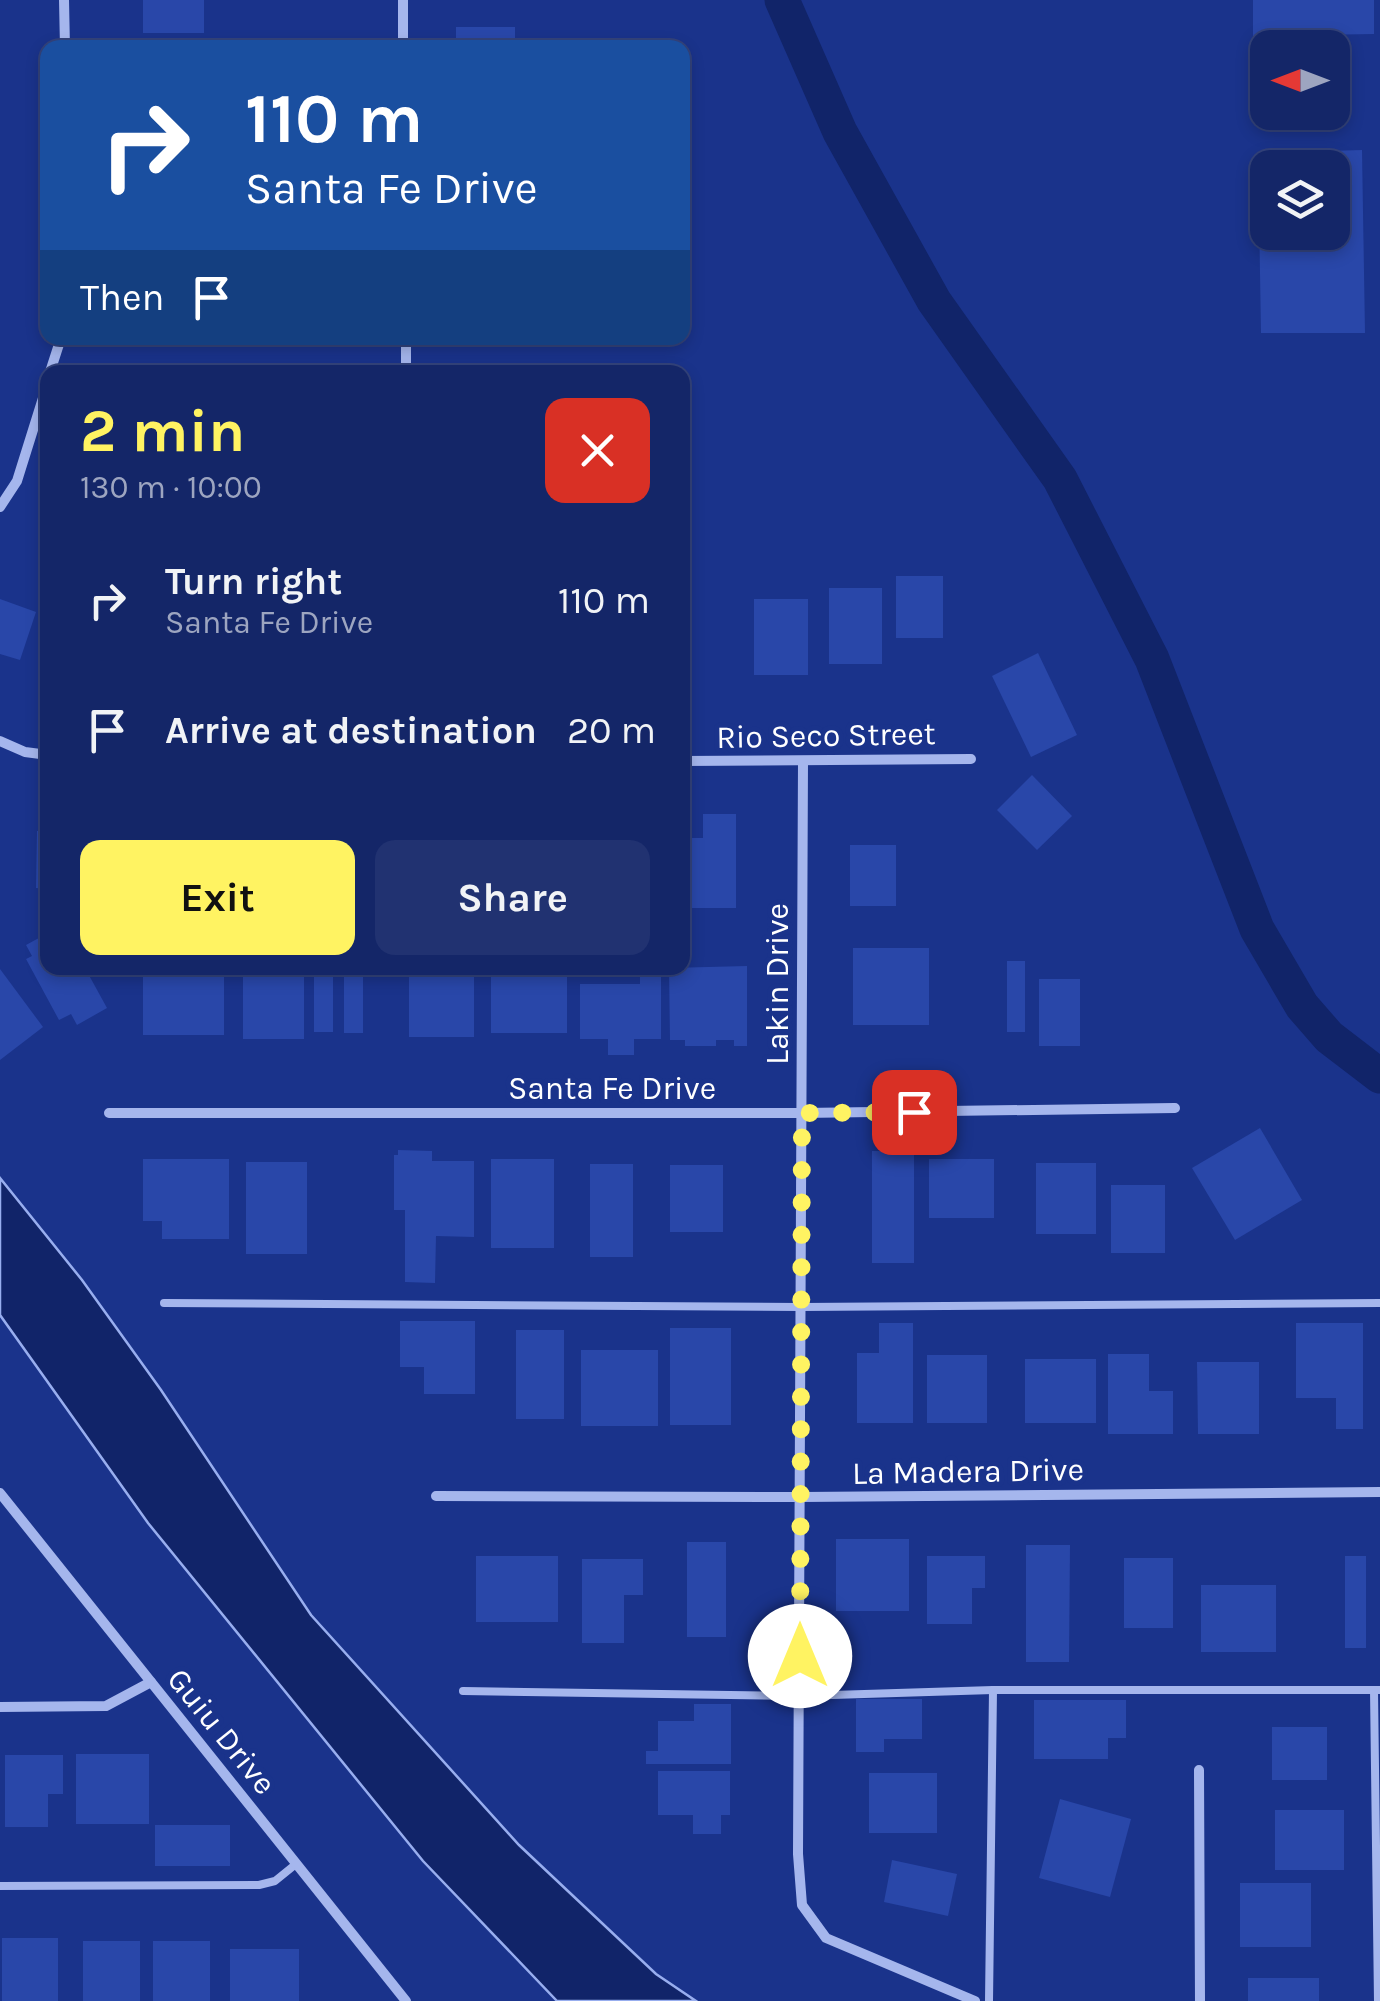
<!DOCTYPE html>
<html lang="en">
<head>
<meta charset="utf-8">
<style>
  body { margin:0; font-family:Karla,sans-serif; background:#213271; color:#f1f3f6; height:100vh; display:flex; flex-direction:column; font-size:38px; white-space:nowrap }
  * { box-sizing:border-box; margin:0 }
  p { font-size:32px; color:#9da5c0 }
  .icon { flex:none; width:55px; height:55px; fill:none; stroke:currentColor; stroke-width:2; stroke-linecap:round; stroke-linejoin:round }
  .map { position:relative; flex:1; overflow:hidden }
  .side { position:absolute; left:40px; top:365px; width:650px; height:610px; display:flex; flex-direction:column; background:#142668; border-radius:20px; box-shadow:0 5px 15px #0003,0 0 0 2px #33437c }
  .side>* { flex:none }
  .banner { position:absolute; left:40px; top:40px; width:650px; height:305px; border-radius:20px; box-shadow:0 5px 15px #0003,0 0 0 2px #33437c; background:#1a4fa0; color:#fff; overflow:hidden }
  .needle { width:65px; rotate:270deg }
  .fabs { position:absolute; left:1250px; top:30px; display:grid; gap:20px }
  .fabs a { display:grid; place-items:center; width:100px; height:100px; border-radius:20px; background:#142668; box-shadow:0 5px 15px #0003,0 0 0 2px #33437c; font-size:50px }
  .pin { position:absolute; display:grid; place-items:center; width:85px; height:85px; color:#fff; margin:-42px; border-radius:20px; box-shadow:0 5px 15px #0006 }
  .me { position:absolute; width:110px; margin:-55px; rotate:0deg; stroke-linejoin:round; filter:drop-shadow(0 0 8px #0008) }
  .turn { display:flex; align-items:center; gap:35px; height:210px; padding:0 40px; font-size:45px }
  .turn .icon { width:130px; height:130px; stroke-width:2.5 }
  .turn b { display:block; font-size:70px; line-height:85px }
  .then { display:flex; align-items:center; height:95px; padding:0 40px; background:#0003; gap:20px; font-size:38px }
  .round { display:grid; place-items:center; flex:none; width:105px; height:105px; border-radius:20px; background:#213271 }
  .summary { display:flex; align-items:center; justify-content:space-between; height:170px; padding:0 40px }
  h1 { font-size:60px; font-weight:700; line-height:75px; color:#fff362 }
  .primary-button { display:flex; gap:20px; margin-top:auto; padding:20px 40px }
  .primary-button a { flex:1; height:115px; border-radius:20px; background:#fff362; color:#111; font-size:40px; font-weight:700; line-height:115px; text-align:center }
  .primary-button a+a { background:#213271; color:#f1f3f6 }
  ul { padding:0; list-style:none }
  li { display:flex; align-items:center; gap:30px; height:130px; padding:0 40px }
  li div { flex:1 }
  li b { display:block; font-size:38px }
  li em { font-style:normal }
  .map>svg:first-child { display:block }
  .water { fill:#112469; stroke:#98aeef; stroke-width:2.5 }
  .lines { fill:none; stroke-linecap:round; stroke-linejoin:round }
  .canal { stroke:#112469; stroke-width:35 }
  .building { fill:#2947a9; fill-rule:evenodd }
  .lane { stroke:#a5b6ed; stroke-width:8 }
  .street { stroke:#a5b6ed; stroke-width:10 }
  .route { stroke:#fff362; stroke-width:18; stroke-dasharray:0 32.4 }
  .labels { text-anchor:middle; stroke-width:10; stroke-linejoin:round; paint-order:stroke }
  .street-label { font-size:32px; fill:#fff; stroke:#1a338b }
</style>
</head>
<body>
<div class="map">
<svg width="1380" height="2001" viewBox="0 0 1380 2001">
  <rect width="100%" height="100%" fill="#1a338b"/>
  <polygon class="water" points="0,1178 82,1280 161,1390 311,1615 519,1845 656,1974 696,2001 557,2001 423,1861 148,1523 0,1315"/>
  <g class="lines">
    <polyline class="canal" points="782,0 840,132 934,301 1060,479 1152,659 1257,929 1302,1006 1329,1037 1380,1076"/>
  </g>
  <g class="building">
    <rect x="143" y="0" width="61" height="33"/>
    <polygon points="1253,0 1374,0 1374,34 1253,36"/>
    <rect x="456" y="27" width="59" height="21"/>
    <rect x="537" y="42" width="55" height="6"/>
    <path d="M1362,150L1365,333H1261L1258,153ZM1268,168H1332V232H1268Z"/>
    <polygon points="110,364 156,370 156,372 109,372"/>
    <rect x="896" y="576" width="47" height="62"/>
    <rect x="829" y="588" width="53" height="76"/>
    <polygon points="0,599 36,612 20,660 0,654"/>
    <rect x="754" y="599" width="54" height="76"/>
    <polygon points="1038,653 1077,735 1031,757 992,676"/>
    <polygon points="1032,775 1072,816 1037,850 997,810"/>
    <polygon points="703,814 736,814 736,908 687,908 687,838 703,838"/>
    <polygon points="37,831 48,831 48,889 36,888"/>
    <rect x="850" y="845" width="46" height="61"/>
    <polygon points="48,933 48,968 85,968 107,1008 77,1025 71,1014 59,1020 26,959 32,956 26,945"/>
    <rect x="853" y="948" width="76" height="77"/>
    <rect x="1007" y="961" width="18" height="71"/>
    <polygon points="747,966 747,1046 734,1046 734,1040 716,1040 716,1046 685,1046 685,1040 670,1040 669,968"/>
    <polygon points="143,968 213,968 213,971 224,971 224,1035 143,1035"/>
    <rect x="243" y="968" width="61" height="71"/>
    <rect x="314" y="968" width="19" height="64"/>
    <rect x="344" y="968" width="19" height="65"/>
    <polygon points="433,968 474,968 474,1037 409,1037 409,971 433,971"/>
    <polygon points="640,968 661,968 661,1039 634,1039 634,1055 608,1055 608,1039 580,1039 580,984 640,984"/>
    <polygon points="0,969 43,1027 0,1060"/>
    <rect x="491" y="977" width="76" height="56"/>
    <rect x="1039" y="979" width="41" height="67"/>
    <polygon points="1260,1128 1302,1200 1235,1240 1192,1168"/>
    <polygon points="398,1150 432,1151 432,1161 474,1161 474,1237 436,1236 435,1283 405,1282 405,1210 394,1210 394,1155 398,1155"/>
    <rect x="872" y="1151" width="42" height="112"/>
    <polygon points="143,1159 229,1159 229,1239 162,1239 162,1221 143,1221"/>
    <rect x="491" y="1159" width="63" height="89"/>
    <rect x="929" y="1159" width="65" height="59"/>
    <rect x="246" y="1162" width="61" height="92"/>
    <rect x="1036" y="1163" width="60" height="71"/>
    <rect x="590" y="1164" width="43" height="93"/>
    <rect x="670" y="1165" width="53" height="67"/>
    <rect x="1111" y="1185" width="54" height="68"/>
    <polygon points="400,1321 475,1321 475,1394 424,1394 424,1367 400,1367"/>
    <polygon points="879,1323 913,1323 913,1423 857,1423 857,1353 879,1353"/>
    <polygon points="1296,1323 1363,1323 1363,1429 1336,1429 1336,1398 1296,1398"/>
    <rect x="670" y="1328" width="61" height="97"/>
    <rect x="516" y="1330" width="48" height="89"/>
    <rect x="581" y="1350" width="77" height="76"/>
    <polygon points="1108,1354 1149,1354 1149,1391 1173,1391 1173,1434 1108,1434"/>
    <rect x="927" y="1355" width="60" height="68"/>
    <rect x="1025" y="1359" width="71" height="64"/>
    <polygon points="1197,1362 1259,1362 1259,1434 1198,1434"/>
    <rect x="836" y="1539" width="73" height="72"/>
    <rect x="687" y="1542" width="39" height="95"/>
    <polygon points="1026,1545 1070,1545 1069,1662 1026,1662"/>
    <rect x="476" y="1556" width="82" height="66"/>
    <polygon points="927,1556 985,1556 985,1588 972,1588 972,1624 927,1624"/>
    <rect x="1345" y="1556" width="21" height="92"/>
    <rect x="1124" y="1558" width="49" height="70"/>
    <polygon points="582,1559 643,1559 643,1595 624,1595 624,1643 582,1643"/>
    <rect x="1201" y="1585" width="75" height="67"/>
    <polygon points="856,1699 922,1699 922,1739 884,1739 884,1752 856,1752"/>
    <polygon points="1034,1700 1126,1700 1126,1738 1108,1738 1108,1759 1034,1759"/>
    <polygon points="694,1704 731,1704 731,1764 646,1764 646,1751 658,1751 658,1721 694,1721"/>
    <rect x="1272" y="1727" width="55" height="53"/>
    <rect x="76" y="1754" width="73" height="70"/>
    <polygon points="5,1755 63,1755 63,1794 48,1794 48,1827 5,1827"/>
    <polygon points="658,1771 730,1771 730,1815 721,1815 721,1834 693,1834 693,1815 658,1815"/>
    <rect x="869" y="1773" width="68" height="60"/>
    <polygon points="1060,1799 1131,1819 1110,1897 1039,1878"/>
    <rect x="1275" y="1810" width="69" height="60"/>
    <rect x="155" y="1825" width="75" height="41"/>
    <polygon points="892,1860 957,1874 948,1916 884,1902"/>
    <rect x="1240" y="1883" width="71" height="64"/>
    <rect x="2" y="1938" width="56" height="63"/>
    <rect x="83" y="1941" width="57" height="60"/>
    <rect x="153" y="1941" width="57" height="60"/>
    <rect x="230" y="1949" width="69" height="52"/>
    <rect x="1248" y="1978" width="71" height="23"/>
  </g>
  <g class="lines">
    <g class="lane">
      <polyline points="164,1303 801,1307 1380,1303"/>
      <polyline points="1374,1690 1378,2001"/>
      <polyline points="463,1691 800,1696 993,1690 1380,1690"/>
      <polyline points="0,1886 259,1885 275,1881 296,1864"/>
      <polyline points="989,2001 993,1690"/>
    </g>
    <g class="street">
      <polyline points="64,0 65,48"/>
      <polyline points="403,0 403,48"/>
      <polyline points="406,338 406,372"/>
      <polyline points="50,372 61,338"/>
      <polyline points="0,507 17,481 48,382"/>
      <polyline points="0,741 25,752 48,755"/>
      <polyline points="682,761 971,759"/>
      <polyline points="803,762 798,1854 802,1905 826,1938 975,2001"/>
      <polyline points="109,1113 802,1113 1175,1108"/>
      <polyline points="0,1493 406,2001"/>
      <polyline points="436,1496 802,1497 1380,1492"/>
      <polyline points="0,1707 106,1706 151,1682"/>
      <polyline points="1199,1770 1200,2001"/>
    </g>
  </g>
  <g class="lines">
    <polyline class="route" points="800,1656 802,1113 914,1112"/>
  </g>
  <g class="labels">
    <g class="street-label">
      <text transform="translate(826 735) rotate(-1)" y="11">Rio Seco Street</text>
      <text transform="translate(777 984) rotate(-90)" y="11">Lakin Drive</text>
      <text x="612" y="1099">Santa Fe Drive</text>
      <text transform="translate(968 1471) rotate(-1)" y="11">La Madera Drive</text>
      <text transform="translate(222 1731) rotate(51)" y="11">Guiu Drive</text>
    </g>
  </g>
</svg>
<div class="fabs">
<a><svg class="needle" viewBox="-14 -14 28 28"><path d="M0-13l5 13h-10z" fill="#e53935"/><path d="M0 13l5-13h-10z" fill="#9da5c0"/></svg></a>
<a><svg class="icon" aria-label="layers" viewBox="0 0 24 24"><path d="M12 4l9 5-9 5-9-5zM3 14l9 5 9-5"/></svg></a>
</div>
<div class="pin" style="left:914px;top:1112px;background:#d93025"><svg class="icon" aria-label="arrive" viewBox="0 0 24 24"><path d="M6 21V4h12l-3 4 3 4H6"/></svg></div>
<svg class="me" style="left:800px;top:1656px" viewBox="-20 -20 40 40"><circle r="19" fill="#fff"/><path d="M0-13L10 11 0 6-10 11z" fill="#fff362"/></svg>
<div class="banner">
<div class="turn"><svg class="icon" aria-label="right" viewBox="0 0 24 24"><path d="M7 20v-9h11M14 6l5 5-5 5"/></svg><div><b>110 m</b>Santa Fe Drive</div></div>
<div class="then">Then<svg class="icon" aria-label="arrive" viewBox="0 0 24 24"><path d="M6 21V4h12l-3 4 3 4H6"/></svg></div>
</div>
<section class="side">
<div class="summary"><div><h1>2 min</h1><p>130 m · 10:00</p></div><a class="round" style="background:#d93025;color:#fff"><svg class="icon" aria-label="close" viewBox="0 0 24 24"><path d="M6 6l12 12M18 6L6 18"/></svg></a></div>
<ul>
<li><svg class="icon" aria-label="right" viewBox="0 0 24 24"><path d="M7 20v-9h11M14 6l5 5-5 5"/></svg><div><b>Turn right</b><p>Santa Fe Drive</p></div><em>110 m</em></li>
<li><svg class="icon" aria-label="arrive" viewBox="0 0 24 24"><path d="M6 21V4h12l-3 4 3 4H6"/></svg><div><b>Arrive at destination</b></div><em>20 m</em></li>
</ul>
<div class="primary-button"><a>Exit</a><a>Share</a></div>
</section>
</div>
</body>
</html>
